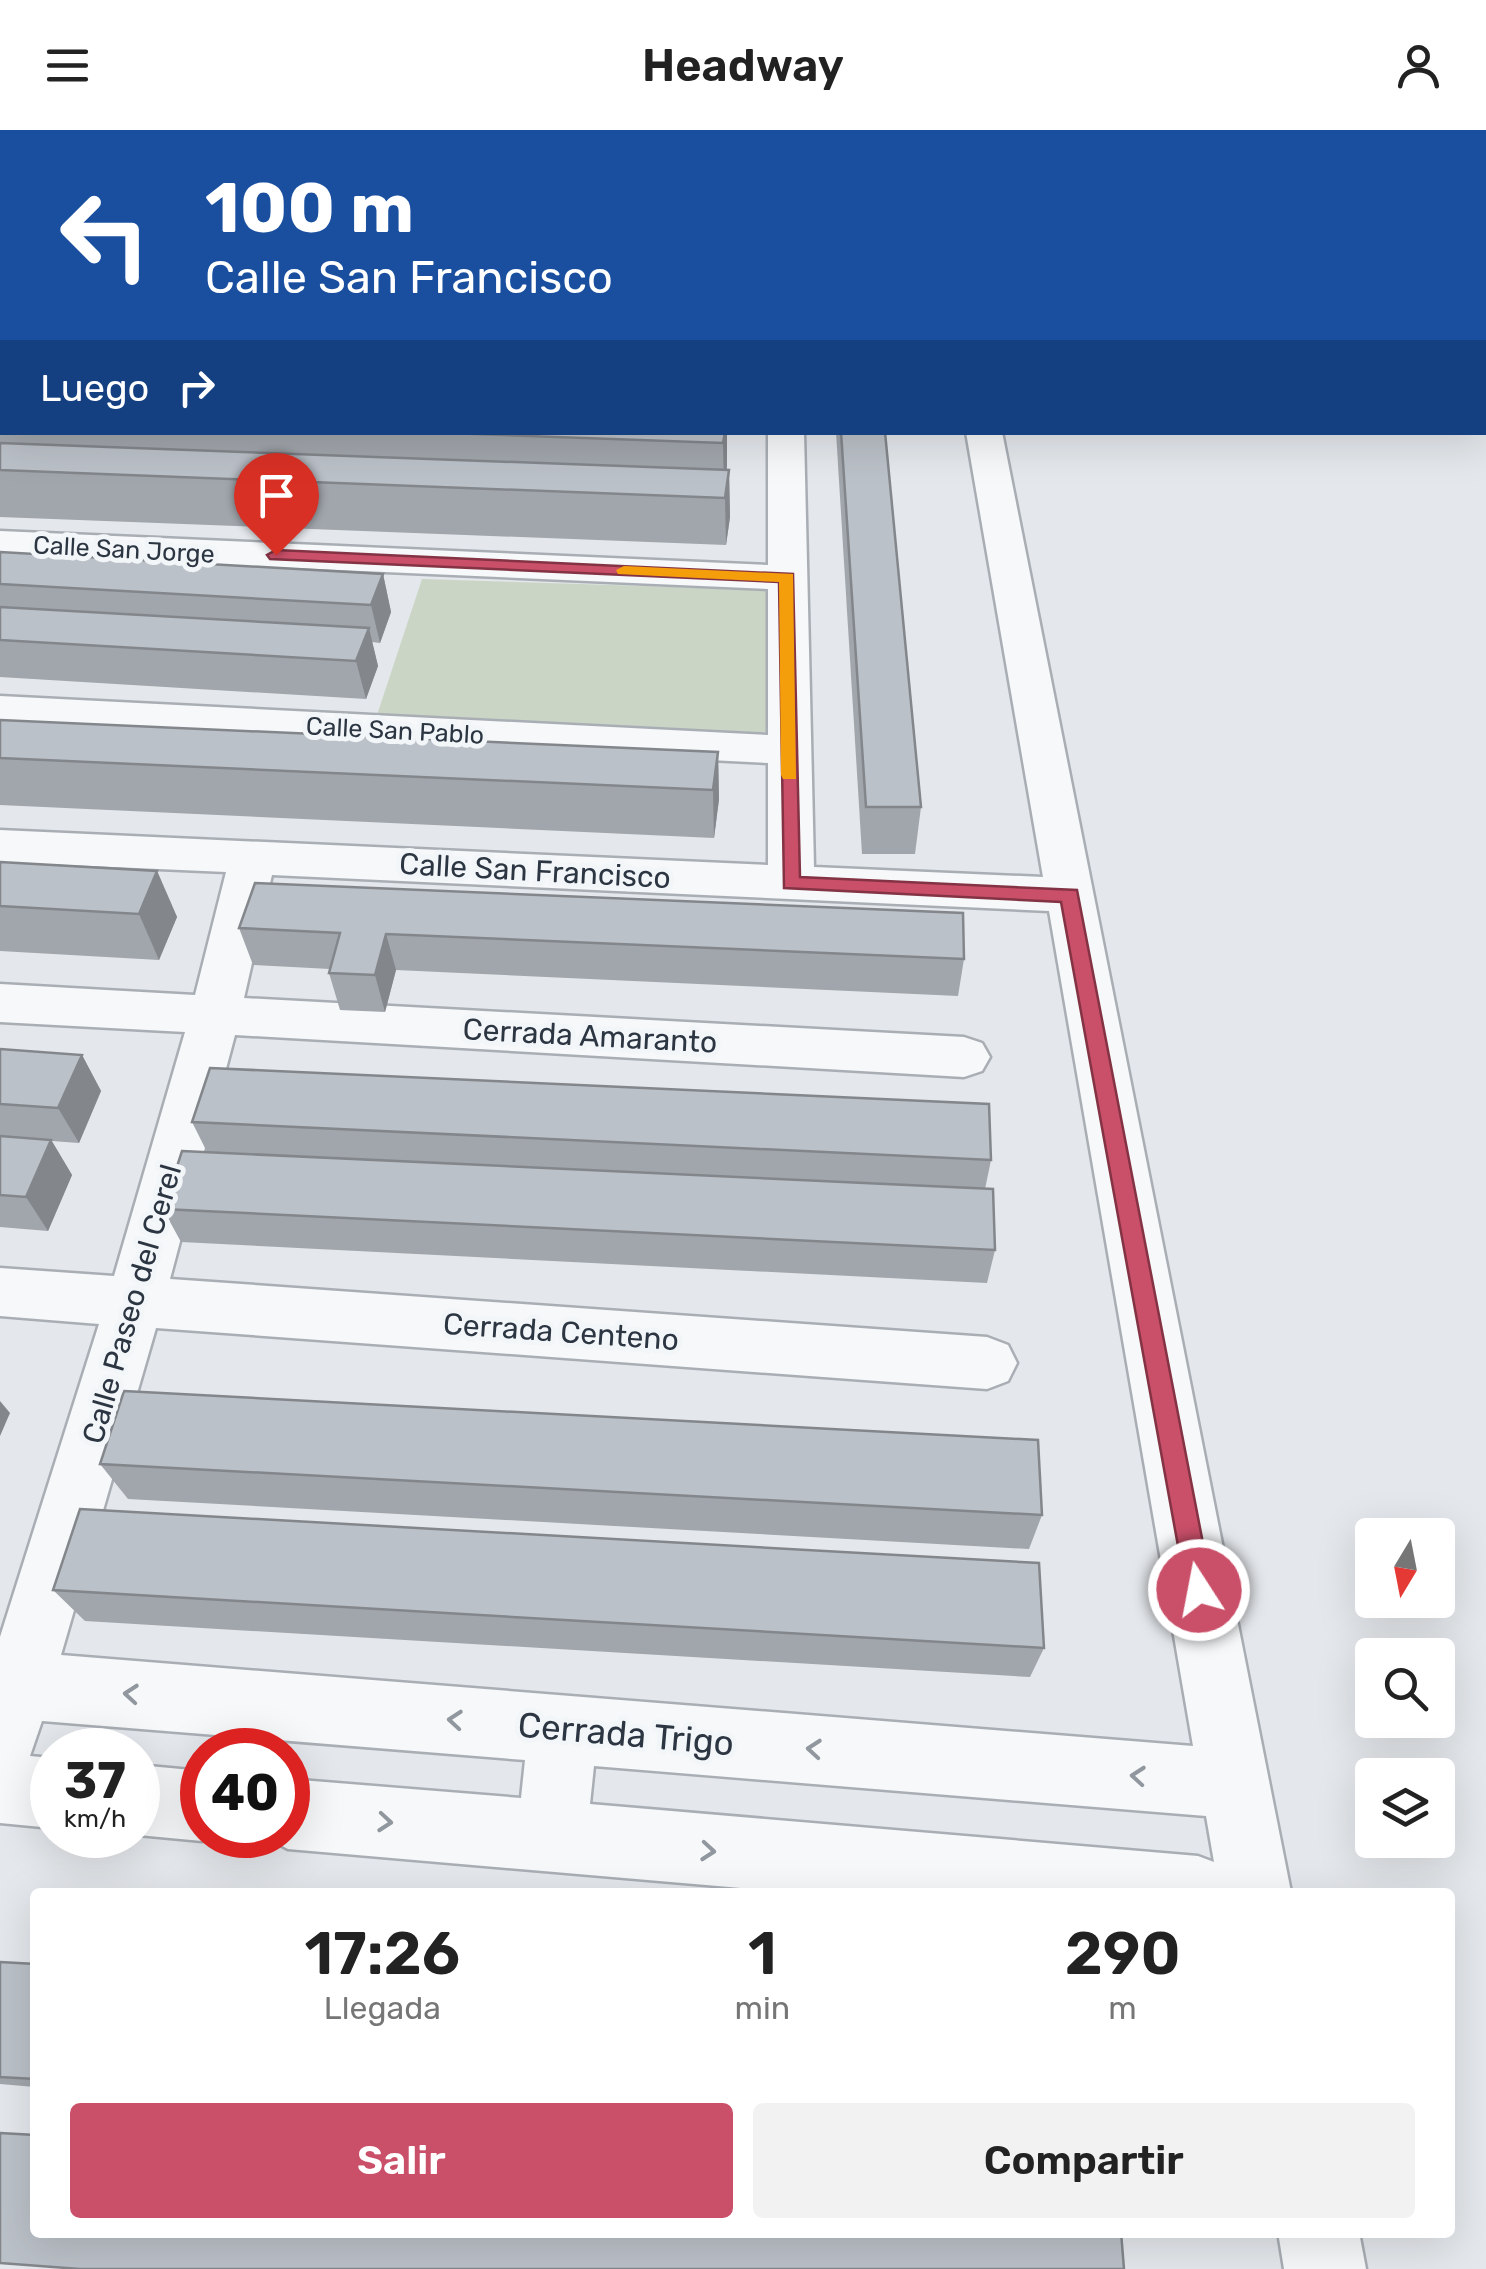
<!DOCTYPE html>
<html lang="es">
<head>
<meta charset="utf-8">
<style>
  body { margin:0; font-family:Rubik,sans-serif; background:#f2f2f2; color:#222; height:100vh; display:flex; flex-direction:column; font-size:38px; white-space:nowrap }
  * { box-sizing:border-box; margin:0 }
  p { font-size:32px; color:#767676 }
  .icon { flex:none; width:55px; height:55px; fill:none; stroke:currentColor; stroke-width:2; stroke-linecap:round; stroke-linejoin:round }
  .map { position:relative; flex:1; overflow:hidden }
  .panel { position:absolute; left:30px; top:1758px; width:1425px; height:350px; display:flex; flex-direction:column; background:#fff; border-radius:10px; box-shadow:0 10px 40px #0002 }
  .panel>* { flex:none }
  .guide { position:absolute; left:0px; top:0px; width:1488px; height:305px; box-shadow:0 10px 40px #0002; background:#1a4fa0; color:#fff; overflow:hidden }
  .needle { width:65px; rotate:190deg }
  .buttons { position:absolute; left:1355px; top:1388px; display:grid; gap:20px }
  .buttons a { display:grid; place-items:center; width:100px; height:100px; border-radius:10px; background:#fff; box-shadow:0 10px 40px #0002; font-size:50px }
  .speed { position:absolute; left:30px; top:1598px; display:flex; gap:20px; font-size:50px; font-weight:700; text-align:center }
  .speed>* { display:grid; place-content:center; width:130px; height:130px; border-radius:50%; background:#fff; box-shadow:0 10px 40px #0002; line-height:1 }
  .speed small { font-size:25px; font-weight:400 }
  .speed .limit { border:15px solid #d22; background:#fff; color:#111 }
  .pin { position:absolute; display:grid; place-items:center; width:85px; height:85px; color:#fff; margin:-102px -42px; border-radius:50% 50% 50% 0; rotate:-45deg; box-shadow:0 0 10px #0007 }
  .pin .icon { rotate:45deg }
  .me { position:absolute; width:110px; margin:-55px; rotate:349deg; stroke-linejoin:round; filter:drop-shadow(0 0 8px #0008) }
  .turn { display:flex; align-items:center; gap:35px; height:210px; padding:0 40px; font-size:45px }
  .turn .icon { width:130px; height:130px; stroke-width:2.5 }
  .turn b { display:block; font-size:70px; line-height:85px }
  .then { display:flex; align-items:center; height:95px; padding:0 40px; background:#0003; gap:20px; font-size:38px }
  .eta { display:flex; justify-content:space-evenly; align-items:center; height:170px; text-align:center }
  .eta b { font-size:60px; font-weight:600; line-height:70px }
  .cta { display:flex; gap:20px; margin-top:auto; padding:20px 40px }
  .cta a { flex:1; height:115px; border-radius:10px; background:#ca4f69; color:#fff; font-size:40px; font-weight:600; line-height:115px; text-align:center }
  .cta a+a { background:#f2f2f2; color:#222 }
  header { display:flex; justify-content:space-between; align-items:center; height:130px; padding:0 40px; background:#fff; font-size:45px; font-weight:600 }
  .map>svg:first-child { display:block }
  .green { fill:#cad5c5 }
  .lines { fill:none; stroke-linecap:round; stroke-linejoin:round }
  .minor-casing { stroke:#a9aeb5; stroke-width:5 }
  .minor { fill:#f6f8f9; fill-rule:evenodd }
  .wall { fill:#a1a6ac }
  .shaded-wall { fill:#83878c }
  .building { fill:#bbc1c8; stroke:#83878c; stroke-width:2.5 }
  .oneway { stroke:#91979e }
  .route { fill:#ca4f69; stroke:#833344; stroke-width:2.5 }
  .slow { fill:#f59e0b }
  .labels { text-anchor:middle; stroke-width:10; stroke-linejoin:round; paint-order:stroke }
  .far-street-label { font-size:25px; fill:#2c3643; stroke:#f3f6f8 }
  .street-label { font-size:30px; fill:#2c3643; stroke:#f3f6f8 }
  .near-street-label { font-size:35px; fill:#2c3643; stroke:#f3f6f8 }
</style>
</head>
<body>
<header><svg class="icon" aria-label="menu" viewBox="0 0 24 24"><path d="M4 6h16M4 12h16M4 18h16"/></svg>Headway<svg class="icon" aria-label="person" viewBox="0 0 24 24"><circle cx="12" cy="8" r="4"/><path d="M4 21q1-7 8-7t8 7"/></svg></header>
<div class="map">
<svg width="1486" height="2139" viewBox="0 0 1486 2139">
  <rect width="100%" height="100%" fill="#e4e7eb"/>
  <polygon class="green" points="422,449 774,460 771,603 377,585"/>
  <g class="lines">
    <g class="minor-casing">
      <g id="minor">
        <polygon points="914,0 942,0 943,2 915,2"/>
        <polygon points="0,9 2,10 2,28 0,27"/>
        <path d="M768,302H804L814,737L1043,747L966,302H1002L1291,1762H787L288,1719L261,1705H288V1649L521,1668L525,1630L42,1591L30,1626L52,1628V1698L0,1693V1507L99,1194L0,1186V1138L114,1146L185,902L0,892V854L195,865L226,742L0,732V700L768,735V633L0,594V566L768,605V459L0,425V401L768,435ZM272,745L1049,781L1193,1616L61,1525L156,1198L987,1259L1008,1251L1017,1233L1008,1215L987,1207L170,1149L235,905L964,947L982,941L990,927L982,913L964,907L244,868ZM594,1636L1206,1686L1214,1732L1198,1726L590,1674Z"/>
        <polygon points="138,1635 202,1641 202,1705 217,1705 202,1711 138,1705"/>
        <polygon points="1278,2102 1359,2102 1366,2139 1284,2139"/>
      </g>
    </g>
    <use href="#minor" class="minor"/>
  </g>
  <g class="wall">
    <rect x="0" y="149" width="2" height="98"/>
    <polygon points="0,262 2,262 2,302 727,302 727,340 729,340 730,387 726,415 0,387"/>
    <polygon points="836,302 885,302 921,677 915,724 862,724"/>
    <polygon points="0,422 383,444 391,482 380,513 372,512 378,536 366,569 0,547"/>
    <polygon points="0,590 718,622 719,669 714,708 0,675"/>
    <polygon points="0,732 157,741 177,787 159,830 0,821"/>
    <polygon points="255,753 964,829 958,866 396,840 385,882 340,880 329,843 330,839 253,835 239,798"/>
    <polygon points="0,919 82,925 101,961 79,1013 52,1011 72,1045 48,1101 0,1097"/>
    <polygon points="192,992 991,1030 985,1059 995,1120 987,1153 181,1112 163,1079 207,1022"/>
    <polygon points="100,1334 1042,1385 1029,1419 128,1369"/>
    <polygon points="53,1460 1044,1518 1030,1547 85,1491"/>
    <polygon points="0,1832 35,1834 35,1957 0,1954"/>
  </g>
  <g class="shaded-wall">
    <polygon points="725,302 727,302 727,335 724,361 723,313"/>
    <polygon points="729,340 730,387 726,415 725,368"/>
    <polygon points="383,444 391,482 380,513 371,475"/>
    <polygon points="369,498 378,536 366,569 356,531"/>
    <polygon points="718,622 719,669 714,708 713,660"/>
    <polygon points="157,741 177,787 159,830 139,784"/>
    <polygon points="386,804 396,840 385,882 375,845"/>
    <polygon points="82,925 101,961 79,1013 58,978"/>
    <polygon points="51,1010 72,1045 48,1101 26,1067"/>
    <polygon points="0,1271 10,1283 0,1306"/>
  </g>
  <g class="building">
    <polygon points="229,0 566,0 649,2 228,2"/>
    <polygon points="821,0 855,0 856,2 821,2"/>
    <rect x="0" y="149" width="2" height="21"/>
    <rect x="0" y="188" width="2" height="23"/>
    <rect x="0" y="262" width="2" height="25"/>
    <polygon points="419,302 725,302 723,313"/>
    <polygon points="841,302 885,302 921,677 866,677"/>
    <polygon points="0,313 729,340 725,368 0,340"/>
    <polygon points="0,422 383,444 371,475 0,454"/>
    <polygon points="0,477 369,498 356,531 0,510"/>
    <polygon points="0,590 718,622 713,660 0,628"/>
    <polygon points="0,732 157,741 139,784 0,776"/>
    <polygon points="255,753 963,783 964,829 386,804 375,845 329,843 340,803 239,798"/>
    <polygon points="0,919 82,925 58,978 0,974"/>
    <polygon points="210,938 989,974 991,1030 192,992"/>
    <polygon points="0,1006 51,1010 26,1067 0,1065"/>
    <polygon points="182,1021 993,1059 995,1120 163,1079"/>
    <polygon points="124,1261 1038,1310 1042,1385 100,1334"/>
    <polygon points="80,1379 1039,1433 1044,1518 53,1460"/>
    <polygon points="0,1832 35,1834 35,1949 0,1947"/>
    <polygon points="0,2003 35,2005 35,2102 1121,2102 1124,2139 80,2139 0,2133"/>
  </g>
  <defs><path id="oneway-chevron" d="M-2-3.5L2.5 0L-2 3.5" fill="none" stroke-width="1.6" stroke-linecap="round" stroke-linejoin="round" transform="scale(2.5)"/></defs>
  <g class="oneway">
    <use href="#oneway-chevron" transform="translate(131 1564) rotate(-175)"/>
    <use href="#oneway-chevron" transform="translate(455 1590) rotate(-175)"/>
    <use href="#oneway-chevron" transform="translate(814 1619) rotate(-175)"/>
    <use href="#oneway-chevron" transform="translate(1138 1646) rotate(-175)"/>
    <use href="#oneway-chevron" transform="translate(385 1692) rotate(5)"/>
    <use href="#oneway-chevron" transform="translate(708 1721) rotate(5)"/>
  </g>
  <polygon class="route" points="276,420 793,444 800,747 1077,760 1212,1460 1208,1470 1199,1473 1190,1470 1186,1460 1061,772 784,758 779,452 270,429 267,425"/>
  <polygon class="slow" points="624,436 793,444 796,649 783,649 781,645 779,452 618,444 616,440"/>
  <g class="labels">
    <g class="far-street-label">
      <text transform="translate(124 419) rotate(3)" y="9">Calle San Jorge</text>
      <text transform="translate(395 600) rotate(3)" y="9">Calle San Pablo</text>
    </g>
    <g class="street-label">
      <text transform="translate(535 741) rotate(3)" y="10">Calle San Francisco</text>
      <text transform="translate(590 906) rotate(3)" y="10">Cerrada Amaranto</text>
      <text transform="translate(132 1174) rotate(-74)" y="10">Calle Paseo del Cerel</text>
      <text transform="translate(561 1202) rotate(4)" y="10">Cerrada Centeno</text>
    </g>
    <g class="near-street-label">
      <text transform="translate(626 1604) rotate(5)" y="12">Cerrada Trigo</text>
    </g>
  </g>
</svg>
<div class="buttons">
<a><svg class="needle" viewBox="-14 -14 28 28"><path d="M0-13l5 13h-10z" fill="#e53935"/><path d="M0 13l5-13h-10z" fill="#767676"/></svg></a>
<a><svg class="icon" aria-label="search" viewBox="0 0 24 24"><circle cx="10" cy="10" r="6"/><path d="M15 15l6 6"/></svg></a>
<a><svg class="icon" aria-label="layers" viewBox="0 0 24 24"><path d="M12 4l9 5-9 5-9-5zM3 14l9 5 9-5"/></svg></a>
</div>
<div class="speed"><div>37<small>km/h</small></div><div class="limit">40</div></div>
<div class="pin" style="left:276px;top:425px;background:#d93025"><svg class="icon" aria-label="arrive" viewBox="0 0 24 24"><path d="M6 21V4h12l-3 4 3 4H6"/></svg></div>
<svg class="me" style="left:1199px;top:1460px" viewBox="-20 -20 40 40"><circle r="17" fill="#ca4f69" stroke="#fff" stroke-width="3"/><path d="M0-11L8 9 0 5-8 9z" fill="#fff"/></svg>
<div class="guide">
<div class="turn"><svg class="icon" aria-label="left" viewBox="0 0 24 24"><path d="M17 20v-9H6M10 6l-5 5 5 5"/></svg><div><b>100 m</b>Calle San Francisco</div></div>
<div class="then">Luego<svg class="icon" aria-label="right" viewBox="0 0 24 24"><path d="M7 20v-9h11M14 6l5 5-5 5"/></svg></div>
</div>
<section class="panel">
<div class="eta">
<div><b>17:26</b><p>Llegada</p></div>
<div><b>1</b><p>min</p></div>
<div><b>290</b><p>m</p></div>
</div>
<div class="cta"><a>Salir</a><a>Compartir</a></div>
</section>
</div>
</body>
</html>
